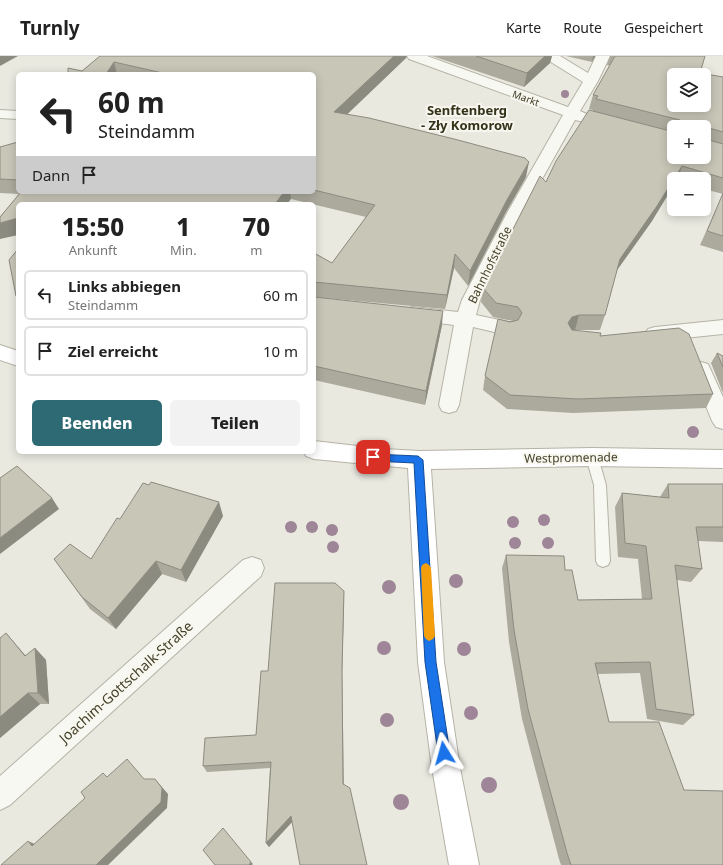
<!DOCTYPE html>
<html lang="de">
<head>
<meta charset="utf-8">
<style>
  body { margin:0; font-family:"Noto Sans",sans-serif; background:#f2f2f2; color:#222; height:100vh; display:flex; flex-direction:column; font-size:15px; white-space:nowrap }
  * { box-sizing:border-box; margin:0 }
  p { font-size:13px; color:#767676 }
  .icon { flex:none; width:22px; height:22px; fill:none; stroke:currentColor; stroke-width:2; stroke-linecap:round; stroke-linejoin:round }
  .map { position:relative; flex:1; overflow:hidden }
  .side { position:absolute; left:16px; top:146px; width:300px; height:252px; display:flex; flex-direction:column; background:#fff; border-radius:6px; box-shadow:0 2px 10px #0003 }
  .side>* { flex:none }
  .hud { position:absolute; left:16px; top:16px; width:300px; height:122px; border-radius:6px; box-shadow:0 2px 10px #0003; background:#fff; color:#222; overflow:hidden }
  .tools { position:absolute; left:667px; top:12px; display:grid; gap:8px }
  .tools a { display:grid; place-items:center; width:44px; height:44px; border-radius:6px; background:#fff; box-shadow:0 2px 10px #0003; font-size:20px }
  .pin { position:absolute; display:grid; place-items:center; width:34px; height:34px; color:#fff; margin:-17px; border-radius:8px; box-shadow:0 2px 6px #0006 }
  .me { position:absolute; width:44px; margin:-22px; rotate:352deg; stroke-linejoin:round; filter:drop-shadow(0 0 3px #0008) }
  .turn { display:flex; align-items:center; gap:14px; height:84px; padding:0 16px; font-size:18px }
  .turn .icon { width:52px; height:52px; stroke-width:2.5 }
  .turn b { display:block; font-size:28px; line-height:34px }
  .then { display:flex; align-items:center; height:38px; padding:0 16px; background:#0003; gap:8px; font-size:15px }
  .eta { display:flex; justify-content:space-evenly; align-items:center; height:68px; text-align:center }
  .eta b { font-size:24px; font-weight:800; line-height:28px }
  .button { display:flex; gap:8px; margin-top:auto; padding:8px 16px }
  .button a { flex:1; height:46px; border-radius:6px; background:#2d6a74; color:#fff; font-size:16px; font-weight:800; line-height:46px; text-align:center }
  .button a+a { background:#f2f2f2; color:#222 }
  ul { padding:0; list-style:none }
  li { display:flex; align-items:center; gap:12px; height:50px; margin:0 8px 6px; padding:0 8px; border:2px solid #e0e0e0; border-radius:6px }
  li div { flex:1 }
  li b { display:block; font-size:15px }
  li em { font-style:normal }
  header { display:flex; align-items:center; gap:24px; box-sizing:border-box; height:56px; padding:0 20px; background:#fff; border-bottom:1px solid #e0e0e0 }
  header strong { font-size:19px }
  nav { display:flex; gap:22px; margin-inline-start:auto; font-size:14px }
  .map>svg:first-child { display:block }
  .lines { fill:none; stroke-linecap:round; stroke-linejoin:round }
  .lane-casing { stroke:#b5b3a5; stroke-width:2 }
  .street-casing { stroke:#b5b3a5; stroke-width:2 }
  .secondary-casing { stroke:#b5b3a5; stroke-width:2 }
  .lane { fill:#f8f8f3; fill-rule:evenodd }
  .street { fill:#f8f8f3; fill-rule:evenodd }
  .secondary { fill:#fff; fill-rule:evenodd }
  .tree { fill:#9e8597 }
  .wall { fill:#acaa9d; fill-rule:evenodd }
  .shaded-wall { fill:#8c8b80 }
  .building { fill:#c8c6b7; stroke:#8c8b80; fill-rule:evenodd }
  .route { fill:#1a73e8; stroke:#114b97 }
  .slow { fill:#f59e0b }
  .labels { text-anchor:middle; stroke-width:4; stroke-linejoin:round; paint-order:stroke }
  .far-street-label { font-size:10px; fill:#434127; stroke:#f7f7f0 }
  .street-label { font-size:12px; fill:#434127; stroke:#f7f7f0 }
  .far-district-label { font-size:13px; font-weight:bold; fill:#34331a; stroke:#f7f7f0 }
  .near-street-label { font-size:14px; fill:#434127; stroke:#f7f7f0 }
</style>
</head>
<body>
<header>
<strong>Turnly</strong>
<nav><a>Karte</a><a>Route</a><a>Gespeichert</a></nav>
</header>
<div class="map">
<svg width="723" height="809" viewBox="0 0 723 809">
  <rect width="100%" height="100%" fill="#eae9e0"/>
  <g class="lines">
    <g class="lane-casing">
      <polygon id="lane" points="592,396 596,398 598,401 606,429 610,505 608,509 603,511 598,509 596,505 594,429 586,401 588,398"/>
    </g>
    <g class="street-casing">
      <g id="street">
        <polygon points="407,0 427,0 568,51 583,26 546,3 544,0 560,0 588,17 596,0 610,0 598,25 580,55 589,59 591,62 589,65 584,66 575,64 523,157 480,244 476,259 514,267 517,272 514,277 507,279 473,271 459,349 456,355 449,357 442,355 439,349 454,269 406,263 404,258 406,253 413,251 458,256 462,244 507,157 563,59 409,3"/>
        <polygon points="0,54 18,55 18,63 0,62"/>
        <polygon points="723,264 723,278 655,285 648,283 645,278 648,273 655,271"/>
        <polygon points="701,306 708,308 723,341 723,373 716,371 712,365 691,313 694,308"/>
        <polygon points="252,501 261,504 264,512 261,520 10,749 0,754 0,720 243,504"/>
      </g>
    </g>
    <g class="secondary-casing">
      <g id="secondary">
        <polygon points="0,289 18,295 18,310 0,304"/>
        <polygon points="314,385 384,393 419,395 592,392 723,394 723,412 592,410 431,413 444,606 460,712 479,809 449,809 432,712 418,606 408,412 314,403 306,400 304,396 314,396"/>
      </g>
    </g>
    <use href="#lane" class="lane"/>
    <use href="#street" class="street"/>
    <use href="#secondary" class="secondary"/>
  </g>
  <g class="tree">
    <circle cx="565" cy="38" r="4"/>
    <circle cx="693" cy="376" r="6"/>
    <circle cx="544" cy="464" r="6"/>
    <circle cx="513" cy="466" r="6"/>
    <circle cx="291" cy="471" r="6"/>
    <circle cx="312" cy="471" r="6"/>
    <circle cx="332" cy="474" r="6"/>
    <circle cx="515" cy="487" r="6"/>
    <circle cx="548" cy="487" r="6"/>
    <circle cx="333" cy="491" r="6"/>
    <circle cx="456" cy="525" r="7"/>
    <circle cx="389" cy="531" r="7"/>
    <circle cx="384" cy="592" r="7"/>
    <circle cx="464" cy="593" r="7"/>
    <circle cx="471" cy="657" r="7"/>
    <circle cx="387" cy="664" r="7"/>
    <circle cx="489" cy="729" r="8"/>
    <circle cx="401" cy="746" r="8"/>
  </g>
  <g class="wall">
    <polygon points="100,0 407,0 406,2 347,58 526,121 506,156 468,230 454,212 445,253 314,241 314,197 332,207 366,161 291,143 18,148 0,183 0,161 19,138 0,137 0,91 18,86 18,136 314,136 314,18 68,18 82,15"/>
    <polygon points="432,0 552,0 550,7 524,31"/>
    <polygon points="566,0 595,0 592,6"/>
    <path d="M610,0H705L700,17L723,21V196L700,189L723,138L704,133V123H674L652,165L617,214L605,259L600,274H573L600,280L713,338L706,352L573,357L507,353L483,334L485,320L510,266L513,265L493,261L481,246L484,230L546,126L593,55V54L589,53L593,39L610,10L607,9ZM674,71H704L674,101Z"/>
    <polygon points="314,241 442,269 425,349 314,324"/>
    <polygon points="717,297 723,300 723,337 711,307"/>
    <polygon points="668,428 723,428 723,486 698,485 702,513 691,526 677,524 694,659 683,669 647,663 640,617 597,618 609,666 684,734 723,809 561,809 559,803 522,663 509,586 502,512 506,499 565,514 578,544 642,543 638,503 618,501 615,451 622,437 660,441"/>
    <polygon points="223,460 186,526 162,518 116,573 90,553 54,503 91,503 120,463"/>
    <polygon points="344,535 344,545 342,620 344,729 292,766 269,791 266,787 270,712 207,716 203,710 256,679 268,615"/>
    <polygon points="6,577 26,600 35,592 46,604 49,648 40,648 0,682"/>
  </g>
  <g class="shaded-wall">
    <polygon points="0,0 18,0 0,10"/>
    <polygon points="394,0 407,0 406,2 335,70 334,56"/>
    <polygon points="545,0 552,0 550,7 524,31 527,17"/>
    <polygon points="593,0 595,0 592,6"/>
    <polygon points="114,6 117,18 106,18"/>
    <polygon points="529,106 526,121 506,156 468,230 470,215 508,142"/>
    <polygon points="682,110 678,123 674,123"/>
    <polygon points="674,123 674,129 652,165 615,217 620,203"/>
    <polygon points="284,136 290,136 291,143 287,148 275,148"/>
    <polygon points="18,162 18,179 0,183 0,167"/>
    <polygon points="455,198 454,212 445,253 447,239"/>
    <polygon points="18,237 18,244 16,240"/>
    <polygon points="443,255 442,269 425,349 426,335"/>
    <polygon points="579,259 575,274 568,276 568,267 572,261"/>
    <polygon points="52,442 59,453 0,498 0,482"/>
    <polygon points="219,446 223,460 186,526 181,514"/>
    <polygon points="156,505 162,518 116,573 108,562"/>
    <polygon points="344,535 344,545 342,620 344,734 342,612"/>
    <polygon points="6,577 17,590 36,612 25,600"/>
    <polygon points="35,592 46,604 49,648 38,637"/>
    <polygon points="28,637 40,648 0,682 0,661"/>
    <polygon points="155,723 168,738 167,752 108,809 96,809"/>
    <polygon points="291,760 293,765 269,791 266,787"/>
    <polygon points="28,785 37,789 32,790"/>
    <polygon points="251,806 253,808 252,809 249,809"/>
  </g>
  <g class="building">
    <polygon points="100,0 394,0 334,56 369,62 458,84 525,102 529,106 508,142 470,215 455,198 447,239 314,226 314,197 332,207 375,149 314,134 314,18 167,18 114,6 106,18 68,18 68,12 82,15"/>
    <polygon points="476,0 545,0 527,17"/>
    <path d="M615,0H705L700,17L723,21V76L709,72V84L723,88V122L682,110L657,150L620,203L605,259H579L572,261L568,267L572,274L601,277L600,280L679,272L689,278L713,338L578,343L510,339L485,320L498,263L510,266L518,264L522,257L518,251L496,247L483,232L484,230L540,120L546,126L556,105L589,54L674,76V101H704V71H680V64L596,43L598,40L593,39ZM674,19H704V49H674Z"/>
    <polygon points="18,86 18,124 0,123 0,91"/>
    <polygon points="21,136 284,136 275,148 18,148 18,162 0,167 0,161"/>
    <polygon points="723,137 723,180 707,175"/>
    <polygon points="18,193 18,237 16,240 9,204"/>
    <polygon points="314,241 443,255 426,335 314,310"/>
    <polygon points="717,297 723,300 723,311"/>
    <polygon points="17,410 52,442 0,482 0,422"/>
    <polygon points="151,426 219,446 181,514 156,505 108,562 82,541 54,503 70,488 91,503 117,462 120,463 143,427 149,429"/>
    <polygon points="668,428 723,428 723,471 696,471 702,513 675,509 694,659 656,653 650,606 595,607 609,666 659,666 684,734 723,735 723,809 571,809 567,797 528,653 514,574 506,499 564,500 565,514 572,514 578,544 652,543 646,490 625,487 622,437 669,442"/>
    <polygon points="275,527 335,527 344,535 342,612 343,728 350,732 367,809 300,809 291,760 266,787 271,706 203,710 205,682 256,679 261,615 268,615"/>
    <polygon points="6,577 25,600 35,592 38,637 28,637 0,661 0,582"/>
    <polygon points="127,703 144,723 155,723 162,732 161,746 96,809 1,809 28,785 32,790 85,742 81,736 103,717 107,721"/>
    <polygon points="223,772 251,806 249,809 215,809 203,794"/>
  </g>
  <polygon class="route" points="373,398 418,400 423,404 436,606 450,697 448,701 444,703 440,701 438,697 425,606 414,407 373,405 368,401"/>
  <polygon class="slow" points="426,507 429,509 431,512 435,580 433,583 429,585 426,583 424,580 421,512 422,509"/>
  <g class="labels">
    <g class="far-street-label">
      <text transform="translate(526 42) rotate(20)" y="4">Markt</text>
    </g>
    <g class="street-label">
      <text transform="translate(490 209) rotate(-64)" y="4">Bahnhofstraße</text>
      <text transform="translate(571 402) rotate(-1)" y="4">Westpromenade</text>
    </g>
    <g class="far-district-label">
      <text x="467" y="59">Senftenberg<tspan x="467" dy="15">- Zły Komorow</tspan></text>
    </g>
    <g class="near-street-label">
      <text transform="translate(126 626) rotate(-42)" y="5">Joachim-Gottschalk-Straße</text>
    </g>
  </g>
</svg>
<div class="tools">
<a><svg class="icon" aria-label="layers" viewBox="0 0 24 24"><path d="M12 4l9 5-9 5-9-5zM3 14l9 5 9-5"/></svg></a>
<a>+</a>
<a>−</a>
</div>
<div class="pin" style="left:373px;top:401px;background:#d93025"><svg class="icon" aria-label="arrive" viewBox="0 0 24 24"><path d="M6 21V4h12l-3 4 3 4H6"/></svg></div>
<svg class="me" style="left:444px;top:697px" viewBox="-20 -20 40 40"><path d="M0-17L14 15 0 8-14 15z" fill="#1a73e8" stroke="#fff" stroke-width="4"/></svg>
<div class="hud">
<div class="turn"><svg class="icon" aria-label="left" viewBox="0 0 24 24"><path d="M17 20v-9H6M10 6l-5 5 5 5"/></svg><div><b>60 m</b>Steindamm</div></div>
<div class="then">Dann<svg class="icon" aria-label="arrive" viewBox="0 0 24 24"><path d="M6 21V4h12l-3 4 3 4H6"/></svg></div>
</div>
<section class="side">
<div class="eta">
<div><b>15:50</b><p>Ankunft</p></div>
<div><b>1</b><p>Min.</p></div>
<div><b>70</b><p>m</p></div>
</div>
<ul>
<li><svg class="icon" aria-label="left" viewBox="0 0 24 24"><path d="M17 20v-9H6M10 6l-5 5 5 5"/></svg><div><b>Links abbiegen</b><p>Steindamm</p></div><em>60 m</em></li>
<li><svg class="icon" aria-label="arrive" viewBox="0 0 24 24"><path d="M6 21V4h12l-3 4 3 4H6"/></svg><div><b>Ziel erreicht</b></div><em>10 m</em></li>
</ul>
<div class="button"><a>Beenden</a><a>Teilen</a></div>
</section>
</div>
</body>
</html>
